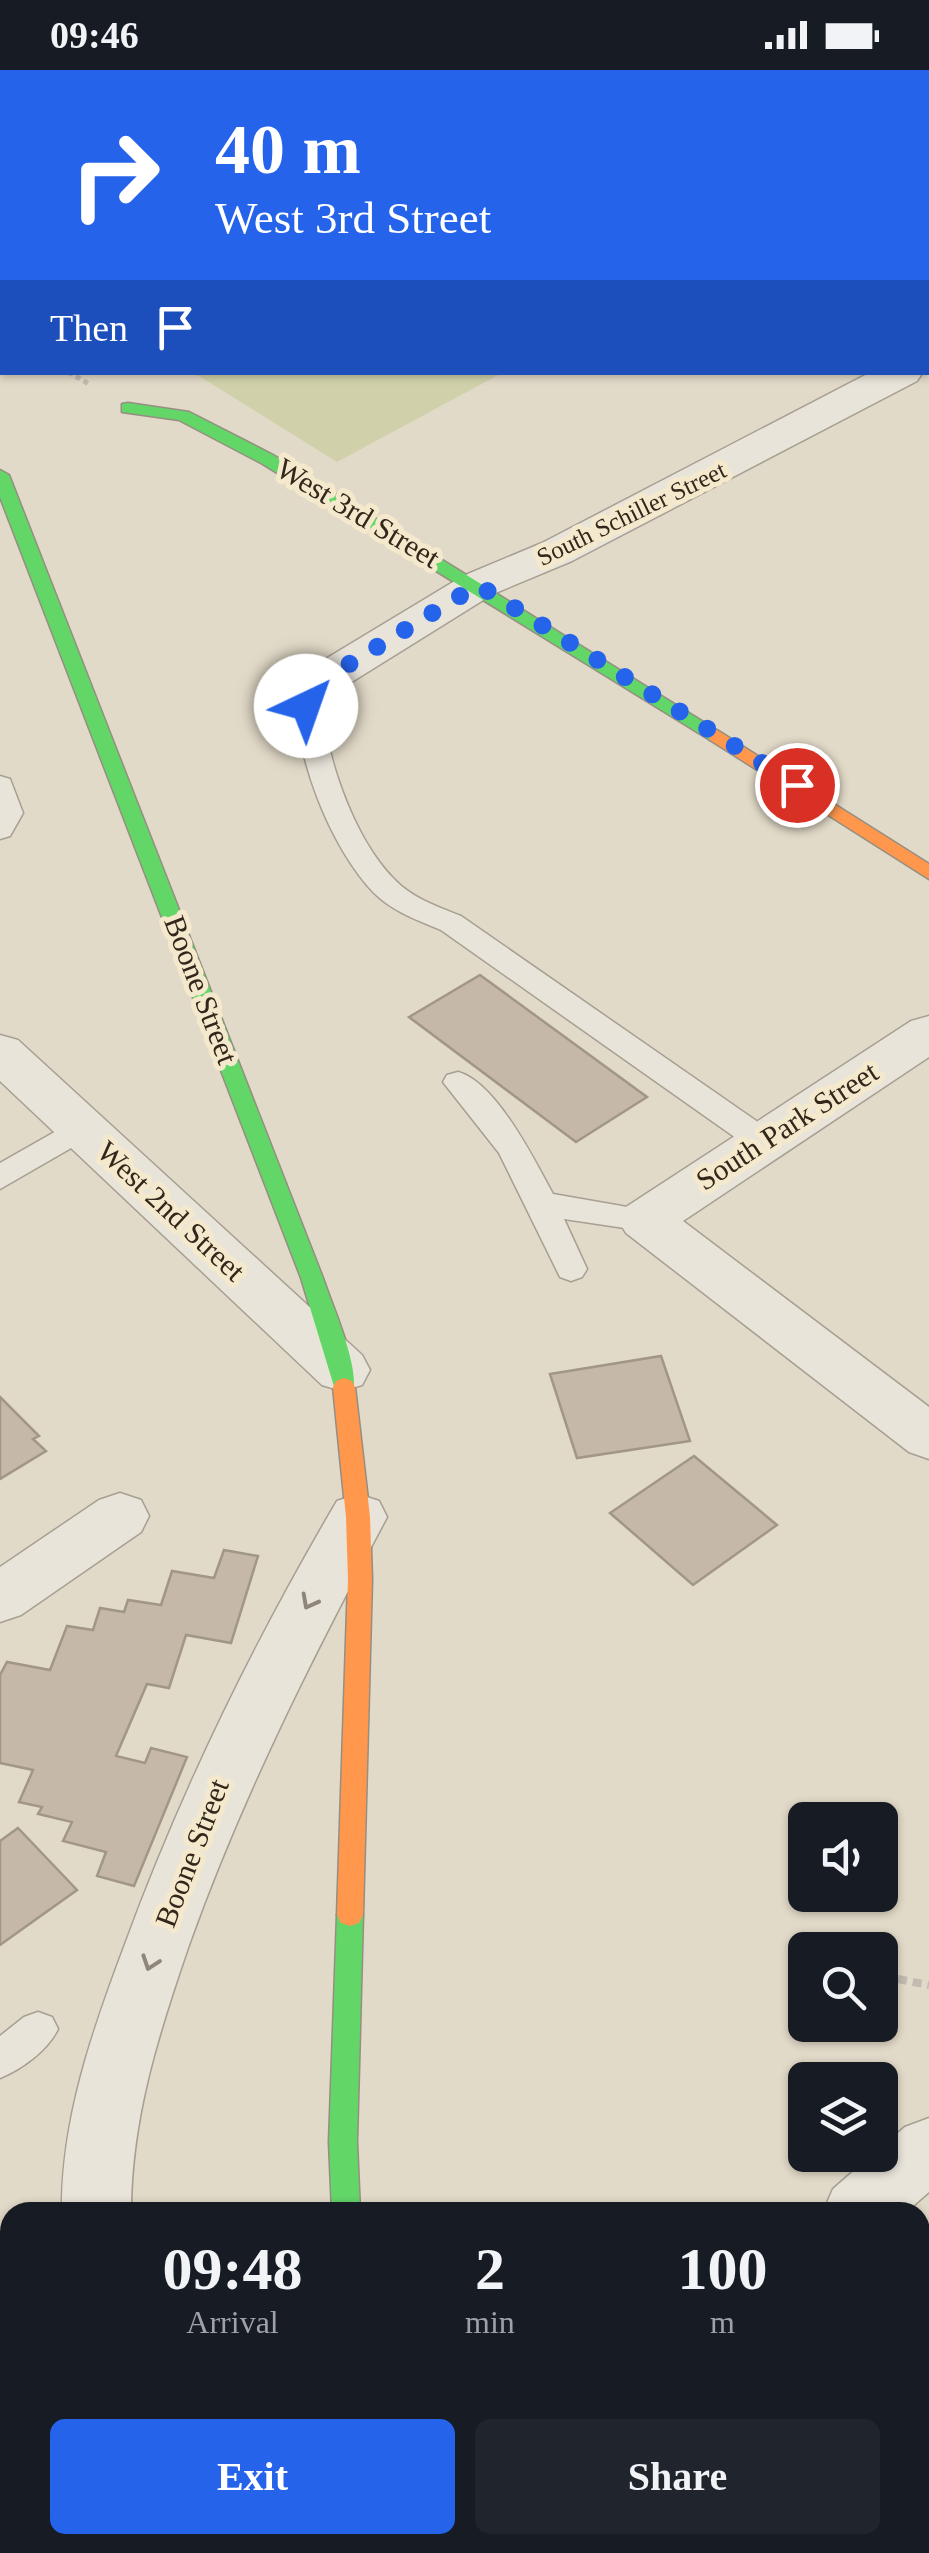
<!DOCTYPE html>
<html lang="en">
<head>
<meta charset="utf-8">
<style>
  body { margin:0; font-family:Georgia,serif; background:#20242c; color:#f1f3f6; height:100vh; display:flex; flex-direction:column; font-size:38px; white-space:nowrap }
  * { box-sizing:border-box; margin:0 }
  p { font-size:32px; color:#9ea1a6 }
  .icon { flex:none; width:55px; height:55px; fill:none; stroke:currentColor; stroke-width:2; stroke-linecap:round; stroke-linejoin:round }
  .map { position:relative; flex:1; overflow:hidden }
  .side { position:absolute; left:0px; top:2132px; width:930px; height:352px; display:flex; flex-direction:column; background:#171b24; border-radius:30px 30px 0 0; box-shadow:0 2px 8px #0004 }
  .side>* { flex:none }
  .banner { position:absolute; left:0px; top:0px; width:930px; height:305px; box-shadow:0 2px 8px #0004; background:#2563eb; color:#fff; overflow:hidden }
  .fabs { position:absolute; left:788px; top:1732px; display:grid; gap:20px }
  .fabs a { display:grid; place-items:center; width:110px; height:110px; border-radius:15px; background:#171b24; box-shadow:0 2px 8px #0004; font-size:50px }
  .pin { position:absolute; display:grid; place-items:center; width:85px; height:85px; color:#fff; margin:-42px; border:5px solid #fff; border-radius:50%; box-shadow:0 2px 10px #0007 }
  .me { position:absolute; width:110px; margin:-55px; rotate:42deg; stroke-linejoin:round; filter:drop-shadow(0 0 8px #0008) }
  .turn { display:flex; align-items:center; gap:35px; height:210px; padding:0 50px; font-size:45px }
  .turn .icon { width:130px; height:130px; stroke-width:2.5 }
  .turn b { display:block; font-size:70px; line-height:85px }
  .then { display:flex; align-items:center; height:95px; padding:0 50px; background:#0003; gap:20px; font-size:38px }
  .eta { display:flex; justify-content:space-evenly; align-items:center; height:170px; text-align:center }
  .eta b { font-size:60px; font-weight:700; line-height:70px }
  .primary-button { display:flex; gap:20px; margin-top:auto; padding:20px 50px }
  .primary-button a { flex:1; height:115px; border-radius:15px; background:#2563eb; color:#fff; font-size:40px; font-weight:700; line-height:115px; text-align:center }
  .primary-button a+a { background:#20242c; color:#f1f3f6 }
  .status { display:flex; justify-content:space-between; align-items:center; height:70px; padding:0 50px; background:#171b24; direction:ltr }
  .status svg { height:28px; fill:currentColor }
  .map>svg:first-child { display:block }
  .green { fill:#d0d1aa }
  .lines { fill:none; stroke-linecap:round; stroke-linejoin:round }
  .stream { fill:#b4c6bb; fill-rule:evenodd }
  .building { fill:#c5b8a9; stroke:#a19688; stroke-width:2.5 }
  .lane-casing { stroke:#a69f92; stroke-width:3 }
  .street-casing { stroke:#a69f92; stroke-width:3 }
  .fast-casing { stroke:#968e82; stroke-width:3 }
  .slow-casing { stroke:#968e82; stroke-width:3 }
  .path-far1 { stroke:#c2bbb1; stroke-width:5; stroke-dasharray:5 4; stroke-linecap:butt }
  .path { stroke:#c2bbb1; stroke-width:8; stroke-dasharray:9 6; stroke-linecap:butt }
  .lane { fill:#e9e4da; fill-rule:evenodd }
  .street { fill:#e9e4da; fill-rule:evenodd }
  .fast { fill:#63d668; fill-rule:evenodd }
  .slow { fill:#ff974d; fill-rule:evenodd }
  .rail-casing { stroke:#a8a49b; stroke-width:8 }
  .rail { stroke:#f4e9cc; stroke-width:5; stroke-dasharray:16; stroke-linecap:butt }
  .oneway { stroke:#8e867a }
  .route { stroke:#2563eb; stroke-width:18; stroke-dasharray:0 32.4 }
  .labels { text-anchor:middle; stroke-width:10; stroke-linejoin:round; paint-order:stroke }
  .far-street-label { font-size:25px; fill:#33271b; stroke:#f4e9cc }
  .street-label { font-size:30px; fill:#33271b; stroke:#f4e9cc }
</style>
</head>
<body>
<div class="status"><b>09:46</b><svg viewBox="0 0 49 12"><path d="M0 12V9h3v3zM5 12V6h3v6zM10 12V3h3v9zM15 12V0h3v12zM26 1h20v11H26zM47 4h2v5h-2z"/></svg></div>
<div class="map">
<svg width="929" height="2483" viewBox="0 0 929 2483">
  <rect width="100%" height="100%" fill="#e2dac8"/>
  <g class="green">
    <polygon points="0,0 410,0 431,2 2,2 2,276"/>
    <polygon points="182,303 502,303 337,392 199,306"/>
  </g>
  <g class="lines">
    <g class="stream">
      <rect x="0" y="12" width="2" height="6"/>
      <rect x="928" y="194" width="1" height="8"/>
    </g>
  </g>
  <g class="building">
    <polygon points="480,905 647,1027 576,1072 409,947"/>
    <polygon points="661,1286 690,1371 577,1388 550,1304"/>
    <polygon points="0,1327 39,1366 33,1369 46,1381 0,1409"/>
    <polygon points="694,1386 777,1455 693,1515 610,1443"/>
    <polygon points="224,1480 258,1486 231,1573 186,1565 169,1618 147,1614 116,1686 145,1693 151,1678 187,1687 134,1816 97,1806 106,1782 63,1771 72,1752 38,1744 42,1737 19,1732 33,1700 0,1693 0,1605 7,1592 50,1600 67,1556 93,1560 100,1538 124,1542 128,1530 161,1535 172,1501 214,1508"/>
    <polygon points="18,1758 77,1820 0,1875 0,1771"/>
  </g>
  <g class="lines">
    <g class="lane-casing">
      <g id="lane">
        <path d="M310,610L323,618C320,676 353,768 394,809C412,828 438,837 461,846L775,1064L779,1072L775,1080L764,1083L753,1080L441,860C417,850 392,841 374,823C330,777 292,681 297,618Z"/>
        <polygon points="0,706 10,709 23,743 10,766 0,769"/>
        <path d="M458,1002C496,1012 535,1091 553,1124L656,1142L661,1150L656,1158L645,1161L564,1149L587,1199L582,1207L571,1211L560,1207L499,1083L443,1012L447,1005Z"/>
        <polygon points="81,1047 92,1050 96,1058 92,1066 0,1119 0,1093"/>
        <path d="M38,1942L52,1947L58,1959C48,1980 22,1999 0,2008V1966L24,1947Z"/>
        <polygon points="10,2369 10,2414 0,2418 0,2373"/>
      </g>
    </g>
    <g class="street-casing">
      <g id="street">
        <polygon points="871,302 923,302 917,311 572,491 493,524 326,628 310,632 294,628 287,618 294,608 463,506 542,473"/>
        <polygon points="929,946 929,987 683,1151 929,1337 929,1389 909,1382 626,1163 618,1150 626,1137 911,951"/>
        <polygon points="0,965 18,970 362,1285 370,1300 362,1315 342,1321 322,1315 0,1011"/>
        <polygon points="120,1423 141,1430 149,1446 141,1462 21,1545 0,1552 0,1497 99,1430"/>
        <path d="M358,1424L379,1431L387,1447C312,1588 243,1724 189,1875C159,1962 131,2049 131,2142H62C61,2051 92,1962 124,1877C181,1721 253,1574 337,1431Z"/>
        <polygon points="929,2048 929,2122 906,2142 823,2142 833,2119 872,2085 880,2085 880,2078 905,2057"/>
        <polygon points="0,2281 10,2284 10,2357 0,2353"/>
      </g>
    </g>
    <g class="fast-casing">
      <g id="fast">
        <polygon points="128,333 189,342 273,385 726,666 724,670 710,670 261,393 179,350 122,342 122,334"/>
        <path d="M0,400L9,405L323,1208C331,1233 362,1301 352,1323H336L301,1208L0,427Z"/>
        <polygon points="350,1834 359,1837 363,1845 357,2072 360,2142 332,2142 329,2072 337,1845 341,1837"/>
        <polygon points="368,2475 398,2475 400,2483 370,2483"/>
      </g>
    </g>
    <g class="slow-casing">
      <g id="slow">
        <polygon points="717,660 929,794 929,809 710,670 708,666"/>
        <polygon points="344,1308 352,1311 355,1317 370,1447 372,1509 363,1845 359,1853 350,1856 341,1853 337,1845 348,1509 346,1447 333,1317 336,1311"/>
      </g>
    </g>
    <polyline class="path-far1" points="68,302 89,314"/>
    <g class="path">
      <polyline points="898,1909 929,1915"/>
      <polyline points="920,2244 929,2253"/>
      <polyline points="654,2475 661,2483"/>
    </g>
    <use href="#lane" class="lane"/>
    <use href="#street" class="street"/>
    <use href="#fast" class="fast"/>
    <use href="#slow" class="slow"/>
    <g class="rail-casing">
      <g id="rail">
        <polyline points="576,0 597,2"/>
        <polyline points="671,0 690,2"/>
      </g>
    </g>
    <use href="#rail" class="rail"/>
  </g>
  <defs><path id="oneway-chevron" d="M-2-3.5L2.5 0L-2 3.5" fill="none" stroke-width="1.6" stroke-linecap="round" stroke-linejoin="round" transform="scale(2.5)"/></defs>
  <g class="oneway">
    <use href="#oneway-chevron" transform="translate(309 1532) rotate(118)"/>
    <use href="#oneway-chevron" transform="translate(150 1893) rotate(109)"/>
  </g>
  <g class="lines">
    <polyline class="route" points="306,636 310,618 478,515 797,715"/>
  </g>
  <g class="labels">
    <g class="far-street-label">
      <text transform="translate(631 443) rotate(-26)" y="9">South Schiller Street</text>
    </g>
    <g class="street-label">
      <text transform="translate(358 443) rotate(31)" y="10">West 3rd Street</text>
      <text transform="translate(201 920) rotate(69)" y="10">Boone Street</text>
      <text transform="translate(787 1056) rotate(-33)" y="10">South Park Street</text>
      <text transform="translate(171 1141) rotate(43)" y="10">West 2nd Street</text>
      <text transform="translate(192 1783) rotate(-69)" y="10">Boone Street</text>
    </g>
  </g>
</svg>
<div class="fabs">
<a><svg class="icon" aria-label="sound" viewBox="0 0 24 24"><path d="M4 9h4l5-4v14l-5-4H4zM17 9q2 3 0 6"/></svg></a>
<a><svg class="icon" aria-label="search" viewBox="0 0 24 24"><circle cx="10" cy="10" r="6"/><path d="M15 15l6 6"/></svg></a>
<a><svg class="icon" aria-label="layers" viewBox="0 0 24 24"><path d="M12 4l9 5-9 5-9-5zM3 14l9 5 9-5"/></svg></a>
</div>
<div class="pin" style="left:797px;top:715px;background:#d93025"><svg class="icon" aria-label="arrive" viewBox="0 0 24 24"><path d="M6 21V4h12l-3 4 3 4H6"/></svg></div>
<svg class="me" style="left:306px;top:636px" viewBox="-20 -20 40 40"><circle r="19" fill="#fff"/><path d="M0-13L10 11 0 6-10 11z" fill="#2563eb"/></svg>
<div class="banner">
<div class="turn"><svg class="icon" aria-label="right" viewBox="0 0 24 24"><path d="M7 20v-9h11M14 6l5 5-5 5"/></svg><div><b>40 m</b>West 3rd Street</div></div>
<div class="then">Then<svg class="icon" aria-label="arrive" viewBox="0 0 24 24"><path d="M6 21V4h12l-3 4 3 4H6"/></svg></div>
</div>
<section class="side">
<div class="eta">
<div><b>09:48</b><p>Arrival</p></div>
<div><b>2</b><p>min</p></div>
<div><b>100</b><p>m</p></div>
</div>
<div class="primary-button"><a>Exit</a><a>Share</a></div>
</section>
</div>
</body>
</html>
